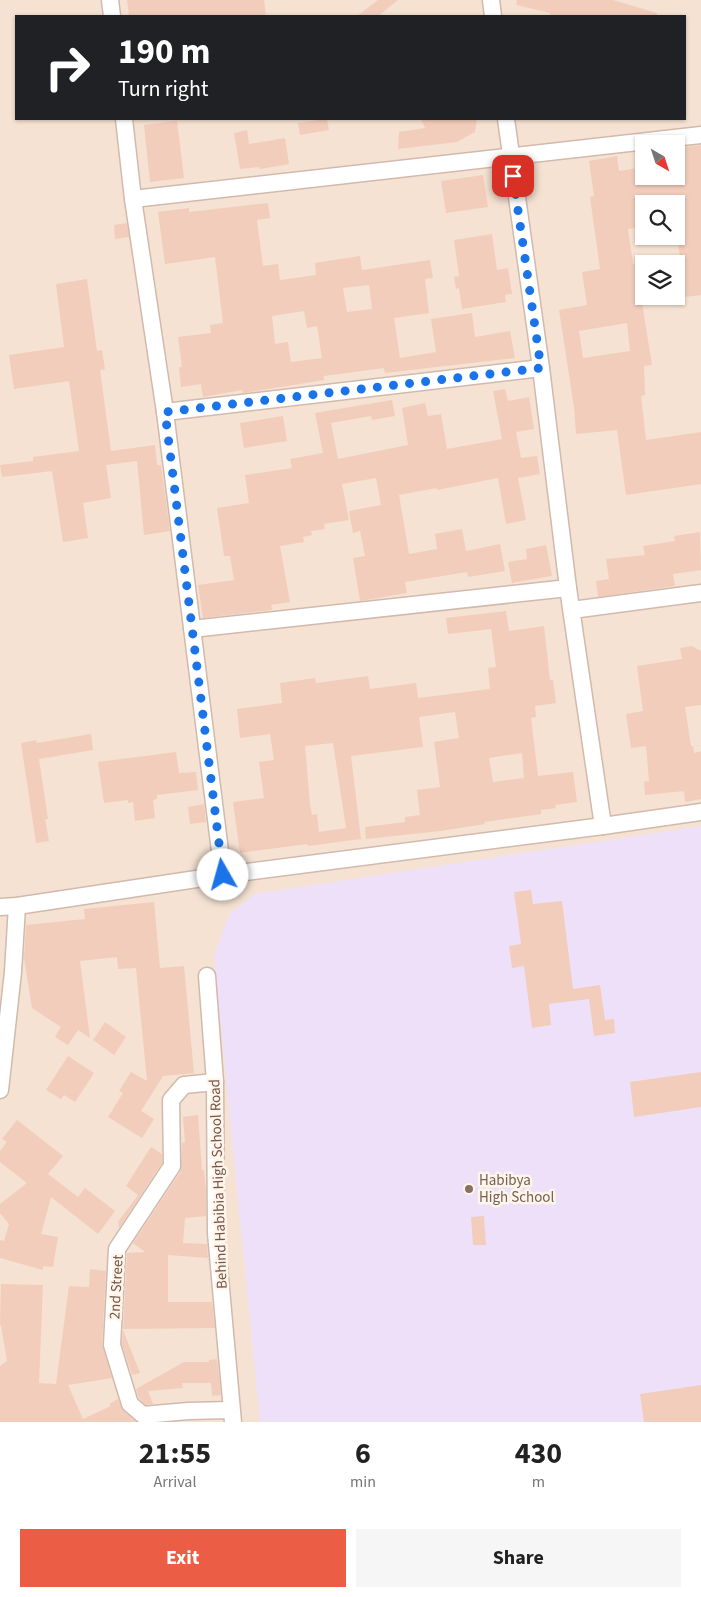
<!DOCTYPE html>
<html lang="en">
<head>
<meta charset="utf-8">
<style>
  body { margin:0; font-family:"Source Sans 3",sans-serif; background:#f6f6f6; color:#222; height:100vh; display:flex; flex-direction:column; font-size:19px; white-space:nowrap }
  * { box-sizing:border-box; margin:0 }
  p { font-size:16px; color:#767676 }
  .icon { flex:none; width:28px; height:28px; fill:none; stroke:currentColor; stroke-width:2; stroke-linecap:round; stroke-linejoin:round }
  .map { position:relative; height:1422px; overflow:hidden }
  .side { display:flex; flex-direction:column; background:#fff; flex:1 }
  .side>* { flex:none }
  .hud { position:absolute; left:15px; top:15px; width:671px; height:105px; border-radius:0px; box-shadow:0 1px 4px #0004; background:#202124; color:#fff; overflow:hidden }
  .needle { width:32px; rotate:141deg }
  .tools { position:absolute; left:635px; top:135px; display:grid; gap:10px }
  .tools a { display:grid; place-items:center; width:50px; height:50px; border-radius:0px; background:#fff; box-shadow:0 1px 4px #0004; font-size:25px }
  .pin { position:absolute; display:grid; place-items:center; width:42px; height:42px; color:#fff; margin:-21px; border-radius:10px; box-shadow:0 2px 8px #0006 }
  .me { position:absolute; width:55px; margin:-28px; rotate:353deg; stroke-linejoin:round; filter:drop-shadow(0 0 4px #0008) }
  .turn { display:flex; align-items:center; gap:18px; height:105px; padding:0 20px; font-size:22px }
  .turn .icon { width:65px; height:65px; stroke-width:2.5 }
  .turn b { display:block; font-size:35px; line-height:42px }
  .eta { display:flex; justify-content:space-evenly; align-items:center; height:85px; text-align:center }
  .eta b { font-size:30px; font-weight:700; line-height:35px }
  .button { display:flex; gap:10px; margin-top:auto; padding:10px 20px }
  .button a { flex:1; height:58px; border-radius:0px; background:#eb5e45; color:#fff; font-size:20px; font-weight:700; line-height:58px; text-align:center }
  .button a+a { background:#f6f6f6; color:#222 }
  .map>svg:first-child { display:block }
  .residential { fill:#f5e2d2; fill-rule:evenodd }
  .education { fill:#eee0f9 }
  .building { fill:#f3cdbb; fill-rule:evenodd }
  .lines { fill:none; stroke-linecap:round; stroke-linejoin:round }
  .minor-casing { stroke:#d1baad; stroke-width:19 }
  .minor { stroke:#fff; stroke-width:16 }
  .route { stroke:#1a73e8; stroke-width:9; stroke-dasharray:0 16.2 }
  .education-dot { fill:#8d6e63; stroke:#fff6eb; stroke-width:2 }
  .labels { text-anchor:middle; stroke-width:5; stroke-linejoin:round; paint-order:stroke }
  .education-label { font-size:15px; fill:#785e54; stroke:#fff6eb; text-anchor:start }
  .street-label { font-size:15px; fill:#765549; stroke:#fff6eb }
</style>
</head>
<body>
<div class="map">
<svg width="701" height="1422" viewBox="0 0 701 1422">
  <rect width="100%" height="100%" fill="#fdf1e4"/>
  <path class="residential" d="M0,0H701V1422H0ZM16,16H685V119H16ZM644,144H676V176H644ZM644,204H676V236H644ZM644,264H676V296H644Z"/>
  <polygon class="education" points="701,826 701,1422 260,1422 214,956 229,915 254,894"/>
  <g class="building">
    <polygon points="127,0 264,0 266,16 129,16"/>
    <polygon points="378,0 398,0 378,16 357,16"/>
    <polygon points="517,0 613,0 657,13 657,16 550,16 550,13 516,5"/>
    <polygon points="327,119 329,130 300,135 298,123"/>
    <polygon points="421,119 477,119 475,132 457,142 398,149 399,132 425,128"/>
    <polygon points="177,121 184,178 150,182 144,125"/>
    <polygon points="247,130 249,144 285,138 289,164 260,169 259,167 240,169 234,133"/>
    <path d="M701,145V295L676,298V257H680L676,229L681,228L677,196L644,201V227L628,229L633,264L644,262V303H642L652,365L644,366L645,395L641,396L646,440L701,432V484L626,495L617,430L576,434L574,407L559,310L587,305L582,272L600,269L590,197L594,196L589,161L617,156L619,171L644,167V176H681L677,148ZM627,323L630,351L583,358L579,331Z"/>
    <polygon points="483,175 488,207 446,213 441,181"/>
    <path d="M268,203L270,218L257,220L263,266L278,264L280,280L316,275L315,263L360,256L362,270L430,260L433,278L425,279L429,313L394,318L400,358L436,352L431,319L472,313L475,337L510,331L515,358L385,373L384,368L324,376V380L294,385L243,393L242,390L203,397L201,384L181,387L179,367H182L178,337L211,333L210,325L223,323L215,257L165,264L158,212L189,208V212ZM369,285L372,309L347,312L343,288ZM304,311L307,328L317,326L322,358L291,362L288,342L275,344L272,316Z"/>
    <polygon points="127,223 129,237 115,239 114,225"/>
    <polygon points="492,234 497,270 508,268 512,294 505,295 506,302 462,309 459,288 456,289 454,277 459,276 454,240"/>
    <polygon points="87,279 97,351 102,350 105,369 100,370 111,451 155,445 157,465 161,465 170,531 144,535 137,461 106,465 111,498 83,503 88,538 63,542 52,471 2,477 0,465 33,461 33,457 79,451 69,381 14,389 9,355 64,347 56,284"/>
    <polygon points="505,389 508,401 529,397 534,429 516,432 521,458 537,456 540,474 518,478 526,520 506,524 498,478 437,490 437,488 399,495 409,554 437,549 435,534 462,529 466,551 500,544 505,571 468,577 467,572 405,582 407,593 360,601 353,558 365,556 360,531 353,533 349,511 381,505 376,478 342,484 349,520 324,524 325,529 311,531 312,535 303,537 304,542 280,546 290,602 271,605 272,610 203,618 198,585 234,580 230,556 224,556 217,508 249,503 245,475 292,468 290,459 323,453 315,413 392,400 395,416 372,420 371,416 331,423 338,459 408,445 402,408 425,403 428,416 441,414 447,449 502,439 493,391"/>
    <polygon points="283,416 287,441 244,448 240,423"/>
    <polygon points="700,532 701,570 673,574 675,586 598,597 596,581 609,579 606,559 645,555 643,546 675,541 674,536"/>
    <polygon points="546,545 552,576 512,583 508,562 527,559 526,549"/>
    <path d="M506,611L509,631L544,626L550,680H553L556,703L535,706L536,717L531,718L538,776L573,772L577,802L555,805L556,808L541,810V814L484,822L485,824L440,831L366,839L365,827L405,822V817L420,815L417,790L440,787L434,742L459,738L455,712L419,717L423,747L351,756L361,839L308,846L307,844L240,853L233,802L264,798L259,762L274,760L270,734L240,738L237,709L282,703L280,683L315,678L316,683L368,676L370,689L416,683L418,698L490,689L488,668L496,667L491,629L448,634L446,618ZM333,743L346,828L319,832L317,814L312,815L310,805L305,746ZM522,753L524,778L493,782L489,758Z"/>
    <polygon points="692,646 701,651 701,705 685,707 691,746 693,746 694,753 701,751 701,799 685,802 684,791 645,795 644,782 649,781 646,746 631,748 626,714 643,711 637,666 682,659 680,648"/>
    <polygon points="91,734 93,750 39,759 48,819 45,819 49,841 36,843 21,743 36,740 37,743"/>
    <polygon points="176,752 179,773 196,772 198,790 157,795 157,799 153,800 155,818 135,821 133,802 128,803 128,800 104,803 98,762"/>
    <polygon points="204,804 206,822 190,824 188,807"/>
    <polygon points="531,890 533,904 562,901 573,989 600,985 605,1020 614,1019 615,1033 594,1036 589,999 549,1004 551,1025 532,1028 524,966 512,968 509,946 521,944 514,892"/>
    <polygon points="154,902 160,968 184,966 194,1073 163,1076 141,1111 154,1119 142,1138 108,1117 123,1093 119,1091 131,1072 147,1081 136,968 118,969 117,957 80,961 90,1038 78,1030 68,1045 55,1037 61,1027 32,1008 24,958 26,925 85,919 84,909"/>
    <polygon points="105,1022 126,1037 114,1055 93,1040"/>
    <polygon points="68,1056 94,1073 75,1102 64,1095 61,1099 46,1090"/>
    <polygon points="701,1072 701,1107 634,1117 630,1082"/>
    <polygon points="198,1115 202,1170 204,1170 206,1191 206,1216 185,1218 183,1243 207,1244 208,1258 168,1255 168,1302 212,1302 215,1328 123,1329 127,1253 145,1252 133,1243 181,1171 182,1143 185,1142 183,1117"/>
    <polygon points="17,1120 63,1156 48,1174 78,1197 85,1188 115,1211 98,1234 51,1197 41,1234 58,1237 53,1267 43,1266 43,1270 0,1258 0,1240 4,1241 9,1224 0,1213 0,1204 27,1183 0,1162 0,1151 7,1142 2,1139"/>
    <polygon points="151,1147 162,1154 162,1163 119,1228 118,1222 138,1195 126,1186"/>
    <polygon points="484,1216 486,1245 473,1245 471,1217"/>
    <polygon points="90,1269 106,1271 102,1345 112,1378 68,1385 83,1419 111,1406 109,1404 118,1399 123,1411 136,1422 0,1422 0,1366 7,1361 1,1325 0,1325 1,1284 43,1285 39,1383 56,1384 69,1286 89,1287"/>
    <polygon points="123,1330 140,1373 132,1375 122,1344"/>
    <polygon points="217,1359 221,1395 212,1396 211,1383 182,1383 183,1388 148,1391 153,1404 146,1405 139,1398 136,1389 184,1362 209,1362 209,1360"/>
    <polygon points="701,1385 701,1422 644,1422 640,1394"/>
  </g>
  <g class="lines">
    <g class="minor-casing">
      <g id="minor">
        <polyline points="110,0 112,16"/>
        <polyline points="491,0 493,16"/>
        <polyline points="124,119 133,199 165,412 223,875"/>
        <polyline points="506,119 541,368 568,588 603,826"/>
        <polyline points="133,199 701,135"/>
        <polyline points="165,412 541,368"/>
        <polyline points="572,610 701,593"/>
        <polyline points="192,629 568,588"/>
        <polyline points="0,907 17,906 223,875 603,826 701,812"/>
        <polyline points="207,976 215,1082 216,1233 233,1422"/>
        <polyline points="215,1082 184,1085 171,1100 172,1166 117,1249 112,1345 130,1404 143,1415 188,1411 231,1410"/>
        <polyline points="0,1090 13,972 17,906"/>
      </g>
    </g>
    <use href="#minor" class="minor"/>
  </g>
  <g class="lines">
    <polyline class="route" points="223,875 165,412 541,368 513,176"/>
  </g>
  <circle class="education-dot" cx="469" cy="1189" r="5"/>
  <g class="labels">
    <g class="education-label">
      <text x="479" y="1185">Habibya<tspan x="479" dy="17">High School</tspan></text>
    </g>
    <g class="street-label">
      <text transform="translate(218 1184) rotate(-92)" y="5">Behind Habibia High School Road</text>
      <text transform="translate(116 1287) rotate(-87)" y="5">2nd Street</text>
    </g>
  </g>
</svg>
<div class="tools">
<a><svg class="needle" viewBox="-14 -14 28 28"><path d="M0-13l5 13h-10z" fill="#e53935"/><path d="M0 13l5-13h-10z" fill="#767676"/></svg></a>
<a><svg class="icon" aria-label="search" viewBox="0 0 24 24"><circle cx="10" cy="10" r="6"/><path d="M15 15l6 6"/></svg></a>
<a><svg class="icon" aria-label="layers" viewBox="0 0 24 24"><path d="M12 4l9 5-9 5-9-5zM3 14l9 5 9-5"/></svg></a>
</div>
<div class="pin" style="left:513px;top:176px;background:#d93025"><svg class="icon" aria-label="arrive" viewBox="0 0 24 24"><path d="M6 21V4h12l-3 4 3 4H6"/></svg></div>
<svg class="me" style="left:223px;top:875px" viewBox="-20 -20 40 40"><circle r="19" fill="#fff"/><path d="M0-13L10 11 0 6-10 11z" fill="#1a73e8"/></svg>
<div class="hud">
<div class="turn"><svg class="icon" aria-label="right" viewBox="0 0 24 24"><path d="M7 20v-9h11M14 6l5 5-5 5"/></svg><div><b>190 m</b>Turn right</div></div>
</div>
</div>
<section class="side">
<div class="eta">
<div><b>21:55</b><p>Arrival</p></div>
<div><b>6</b><p>min</p></div>
<div><b>430</b><p>m</p></div>
</div>
<div class="button"><a>Exit</a><a>Share</a></div>
</section>
</body>
</html>
